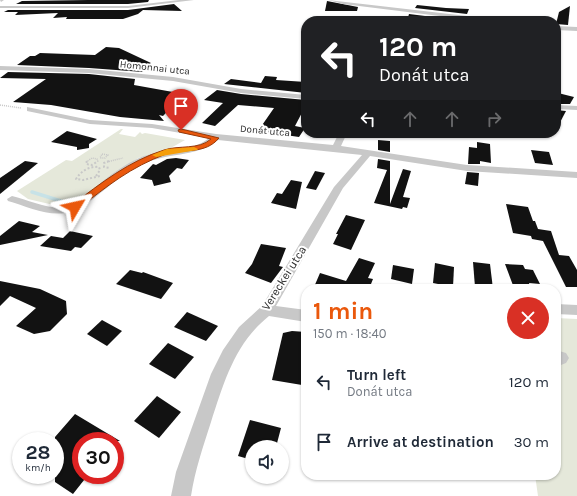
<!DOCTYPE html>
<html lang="en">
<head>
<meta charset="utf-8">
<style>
  body { margin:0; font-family:Karla,sans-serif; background:#f2f2f3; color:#1f2937; height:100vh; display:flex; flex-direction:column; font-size:15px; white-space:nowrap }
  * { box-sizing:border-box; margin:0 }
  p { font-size:13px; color:#747a83 }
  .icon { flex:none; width:22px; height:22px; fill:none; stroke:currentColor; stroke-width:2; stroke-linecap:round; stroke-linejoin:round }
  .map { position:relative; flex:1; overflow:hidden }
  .panel { position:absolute; left:301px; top:284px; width:260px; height:196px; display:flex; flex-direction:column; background:#fff; border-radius:16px; box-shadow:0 1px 3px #0004 }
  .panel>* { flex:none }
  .guide { position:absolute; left:301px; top:16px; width:260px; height:122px; border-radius:16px; box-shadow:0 1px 3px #0004; background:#202124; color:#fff; overflow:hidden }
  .buttons { position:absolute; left:245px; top:440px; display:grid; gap:8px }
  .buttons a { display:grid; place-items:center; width:44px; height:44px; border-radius:50%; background:#fff; box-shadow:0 1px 3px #0004; font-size:20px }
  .speed { position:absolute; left:12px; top:432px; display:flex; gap:8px; font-size:20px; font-weight:700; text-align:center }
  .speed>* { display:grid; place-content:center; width:52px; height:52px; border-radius:50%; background:#fff; box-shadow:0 1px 3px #0004; line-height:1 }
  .speed small { font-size:10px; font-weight:400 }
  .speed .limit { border:6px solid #d22; background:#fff; color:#111 }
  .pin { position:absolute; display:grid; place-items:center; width:34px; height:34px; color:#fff; margin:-41px -17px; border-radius:50% 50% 50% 0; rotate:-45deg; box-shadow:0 0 4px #0007 }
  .pin .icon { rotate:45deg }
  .me { position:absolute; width:44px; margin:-22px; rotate:54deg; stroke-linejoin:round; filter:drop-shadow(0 0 3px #0008) }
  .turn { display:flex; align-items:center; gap:14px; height:84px; padding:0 12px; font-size:18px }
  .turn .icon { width:52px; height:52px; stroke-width:2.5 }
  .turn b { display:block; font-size:28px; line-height:34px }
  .lanes { display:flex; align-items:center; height:38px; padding:0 12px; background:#0003; justify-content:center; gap:20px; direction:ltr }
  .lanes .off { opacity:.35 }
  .round { display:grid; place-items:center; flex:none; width:42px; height:42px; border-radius:21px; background:#f2f2f3 }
  .summary { display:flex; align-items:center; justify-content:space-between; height:68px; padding:0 12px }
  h1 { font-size:24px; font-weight:700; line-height:30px; color:#ea580c }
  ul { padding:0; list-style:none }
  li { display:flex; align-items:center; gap:12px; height:60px; padding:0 12px }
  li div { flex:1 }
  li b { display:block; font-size:15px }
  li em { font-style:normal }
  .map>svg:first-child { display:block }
  .green { fill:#e5e8da }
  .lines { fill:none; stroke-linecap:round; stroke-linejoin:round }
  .stream { stroke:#c7e2e7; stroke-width:3.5 }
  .building { fill:#121212 }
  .path-far1 { stroke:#c8c8c8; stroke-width:1.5; stroke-dasharray:1 1; stroke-linecap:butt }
  .path { stroke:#c8c8c8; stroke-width:2; stroke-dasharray:2 2; stroke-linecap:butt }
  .minor { fill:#c8c8c8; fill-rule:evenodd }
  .tertiary { fill:#c8c8c8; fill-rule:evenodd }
  .route { fill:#ea580c; stroke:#983908 }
  .slow { fill:#f59e0b }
  .labels { text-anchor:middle; stroke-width:4; stroke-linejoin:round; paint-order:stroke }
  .far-street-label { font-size:10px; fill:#2b2b2b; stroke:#fff }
  .street-label { font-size:12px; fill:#2b2b2b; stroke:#fff }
</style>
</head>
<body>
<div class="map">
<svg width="577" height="496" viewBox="0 0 577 496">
  <rect width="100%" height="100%" fill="#fff"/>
  <g class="green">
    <polygon points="121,129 123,129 119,134 135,137 140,132 142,134 145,133 185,140 169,149 138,158 81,200 66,206 58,206 28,199 17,191 66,160 72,161"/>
    <polygon points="556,318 577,319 577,496 538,496 535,475 556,475"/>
  </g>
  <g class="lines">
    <polyline class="stream" points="32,192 64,202"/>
  </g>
  <g class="building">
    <polygon points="88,0 149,0 148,2 128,4 16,4 22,1"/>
    <polygon points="327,1 358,7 357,11 325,11"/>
    <polygon points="174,4 182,11 143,10 138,14 123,19 66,19 67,17 53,18 58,13 15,15 18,12 4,12 8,10 128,10"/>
    <polygon points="417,5 446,8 469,9 467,14 415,8"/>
    <polygon points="570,6 568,25 556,24 559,12"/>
    <polygon points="409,14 465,21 407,21"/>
    <polygon points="106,47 119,48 151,63 143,72 89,68 17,65 30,56 35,56 40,53 95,55"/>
    <polygon points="8,72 89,74 135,79 134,85 184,94 163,116 159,115 164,121 120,117 51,105 13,102 46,79 0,78"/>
    <polygon points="265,76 277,77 276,80 306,82 306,93 224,84 231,79 261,83"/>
    <polygon points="217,90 241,94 306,100 306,105 295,126 305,128 299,137 258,131 274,108 238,105 215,126 202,123 223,103 204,100"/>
    <polygon points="558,93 574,97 570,104 556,104"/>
    <polygon points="556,110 566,111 556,130"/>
    <polygon points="67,131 97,139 89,144 89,148 77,150 77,147 51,142"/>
    <polygon points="378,140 390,141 390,152 378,150"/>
    <polygon points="477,142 490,144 491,163 480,161 480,164 468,164 469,147 477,148"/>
    <polygon points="531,150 549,152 553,165 535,163"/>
    <polygon points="176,158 189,160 182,169 177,168 169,176 171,182 154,186 152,180 140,178 153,164 156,165 167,159"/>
    <polygon points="378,159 390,161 390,204 403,169 411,171 403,197 410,198 407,208 403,207 402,209 374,203 387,170 377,168"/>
    <polygon points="25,161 38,163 0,194 0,178"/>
    <polygon points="315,171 325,173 316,190 306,188"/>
    <polygon points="467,172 479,173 478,186 465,184"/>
    <polygon points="291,180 302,182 296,209 271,203 277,193 282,194"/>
    <polygon points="506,204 528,207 533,221 535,221 538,229 551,231 559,255 569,256 577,270 577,287 566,287 543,241 532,239 531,236 513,233"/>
    <polygon points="346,215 365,220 351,250 333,244 338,234 336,234"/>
    <polygon points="19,221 40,226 32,232 48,235 0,245 0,236"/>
    <polygon points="70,231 93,236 81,248 75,247 71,251 40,246 51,236 63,238"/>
    <polygon points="261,244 286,248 279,266 283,267 271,283 245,273 252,264"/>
    <polygon points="359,258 375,263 368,278 373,279 369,289 320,289 314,287 320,273 346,281"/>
    <polygon points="473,262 490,264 493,289 475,287"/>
    <polygon points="435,263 454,267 453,287 433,283"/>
    <polygon points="505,264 523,265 525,269 533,270 540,284 529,283 531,289 514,288"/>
    <polygon points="393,265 414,269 412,284 391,279"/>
    <polygon points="130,270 142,273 143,272 173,283 161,299 116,284"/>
    <polygon points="0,281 40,289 66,301 67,314 50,331 34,334 16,326 36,308 10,296 0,306"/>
    <polygon points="187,312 218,326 206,341 174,327"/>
    <polygon points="102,320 122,331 107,346 87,334"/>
    <polygon points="292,331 306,332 306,359 302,385 272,380 283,333"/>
    <polygon points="168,343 194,357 175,379 149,364"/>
    <polygon points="157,396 181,412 159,438 134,421"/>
    <polygon points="75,414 120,441 81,441 81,475 88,475 73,494 55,482 55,437"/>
    <polygon points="250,420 281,428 276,447 252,447 252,460 238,456"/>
  </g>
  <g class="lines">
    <g class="path-far1">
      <polyline points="0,105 21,108"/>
      <polygon points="102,154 108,155 105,158 100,158"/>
      <polyline points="86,162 92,158 97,159 98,162"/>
      <polyline points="107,162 123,158"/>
    </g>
    <g class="path">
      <polyline points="87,161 86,164 92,165 98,161"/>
      <polyline points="109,161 104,163 104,167 110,168"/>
      <path d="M96,176L100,170L99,167C89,166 81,171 76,179L83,180L100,176"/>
    </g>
    <g class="minor">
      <polygon points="179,0 194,0 128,8 0,8 0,6 128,6"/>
      <polygon points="328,0 493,19 496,21 480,21 343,4"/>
      <polygon points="556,26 577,27 577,31 556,30"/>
      <polygon points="0,66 89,69 173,77 241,89 306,95 306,99 241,93 173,81 89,73 0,70"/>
      <polygon points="556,105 577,106 577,110 556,109"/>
      <path d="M27,107L90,120L152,124L216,134L333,145L339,133H347L341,146L467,165L577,172V178L467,171L370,156L343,188L276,306L306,310V322L269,316C235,343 224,382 211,422C203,447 195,470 191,496H171L176,472L211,374L223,350L239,327L262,306L334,187L362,155L218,140C196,158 165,152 141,165C129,171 118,178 108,187C94,197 83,211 65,213C46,216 26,206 8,201L7,199L12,196C29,200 48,210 66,207C80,204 92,189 103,181C114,172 126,164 139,158C161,148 192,153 209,138L152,128L90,124L27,111Z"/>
      <polygon points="556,304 577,305 577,315 556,314"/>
      <polygon points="556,350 566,353 569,358 566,363 561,365 556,364"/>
    </g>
    <polygon class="tertiary" points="0,0 4,0 1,2"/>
  </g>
  <path class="route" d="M181,129L219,138C205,155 184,148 166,154C131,167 107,186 78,209H72V205C101,183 129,161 164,150C179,145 199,150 211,139L179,132L178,130Z"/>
  <polygon class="slow" points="194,147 198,149 197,150 156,157 152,155 167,149"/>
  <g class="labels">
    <g class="far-street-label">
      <text transform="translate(155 67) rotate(6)" y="4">Homonnai utca</text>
      <text transform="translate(265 130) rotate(5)" y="4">Donát utca</text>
    </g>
    <g class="street-label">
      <text transform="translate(284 278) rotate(-58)" y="4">Vereckei utca</text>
    </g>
  </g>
</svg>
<div class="buttons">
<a><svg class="icon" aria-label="sound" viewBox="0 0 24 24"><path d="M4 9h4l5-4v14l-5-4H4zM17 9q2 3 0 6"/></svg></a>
</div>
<div class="speed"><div>28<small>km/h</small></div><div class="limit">30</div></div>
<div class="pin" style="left:181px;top:130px;background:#d93025"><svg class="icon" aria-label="arrive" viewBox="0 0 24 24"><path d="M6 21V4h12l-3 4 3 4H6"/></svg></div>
<svg class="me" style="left:75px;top:207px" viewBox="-20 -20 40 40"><path d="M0-17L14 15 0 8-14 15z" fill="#ea580c" stroke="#fff" stroke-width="4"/></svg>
<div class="guide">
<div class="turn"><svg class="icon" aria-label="left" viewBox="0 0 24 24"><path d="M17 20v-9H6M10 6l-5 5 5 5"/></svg><div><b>120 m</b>Donát utca</div></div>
<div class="lanes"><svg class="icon" aria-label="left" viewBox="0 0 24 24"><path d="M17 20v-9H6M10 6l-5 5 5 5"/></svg><svg class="icon off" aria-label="ahead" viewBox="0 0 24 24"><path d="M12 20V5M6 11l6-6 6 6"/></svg><svg class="icon off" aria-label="ahead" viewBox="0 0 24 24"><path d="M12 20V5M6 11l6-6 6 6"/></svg><svg class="icon off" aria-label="right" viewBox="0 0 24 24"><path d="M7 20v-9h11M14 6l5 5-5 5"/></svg></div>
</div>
<section class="panel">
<div class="summary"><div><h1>1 min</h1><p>150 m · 18:40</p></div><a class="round" style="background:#d93025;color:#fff"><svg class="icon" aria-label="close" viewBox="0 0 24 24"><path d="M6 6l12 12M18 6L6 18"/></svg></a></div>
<ul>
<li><svg class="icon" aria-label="left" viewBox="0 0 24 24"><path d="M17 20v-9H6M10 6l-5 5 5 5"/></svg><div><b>Turn left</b><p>Donát utca</p></div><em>120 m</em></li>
<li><svg class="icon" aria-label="arrive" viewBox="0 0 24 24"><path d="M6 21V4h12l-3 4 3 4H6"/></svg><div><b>Arrive at destination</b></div><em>30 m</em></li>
</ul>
</section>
</div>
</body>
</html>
